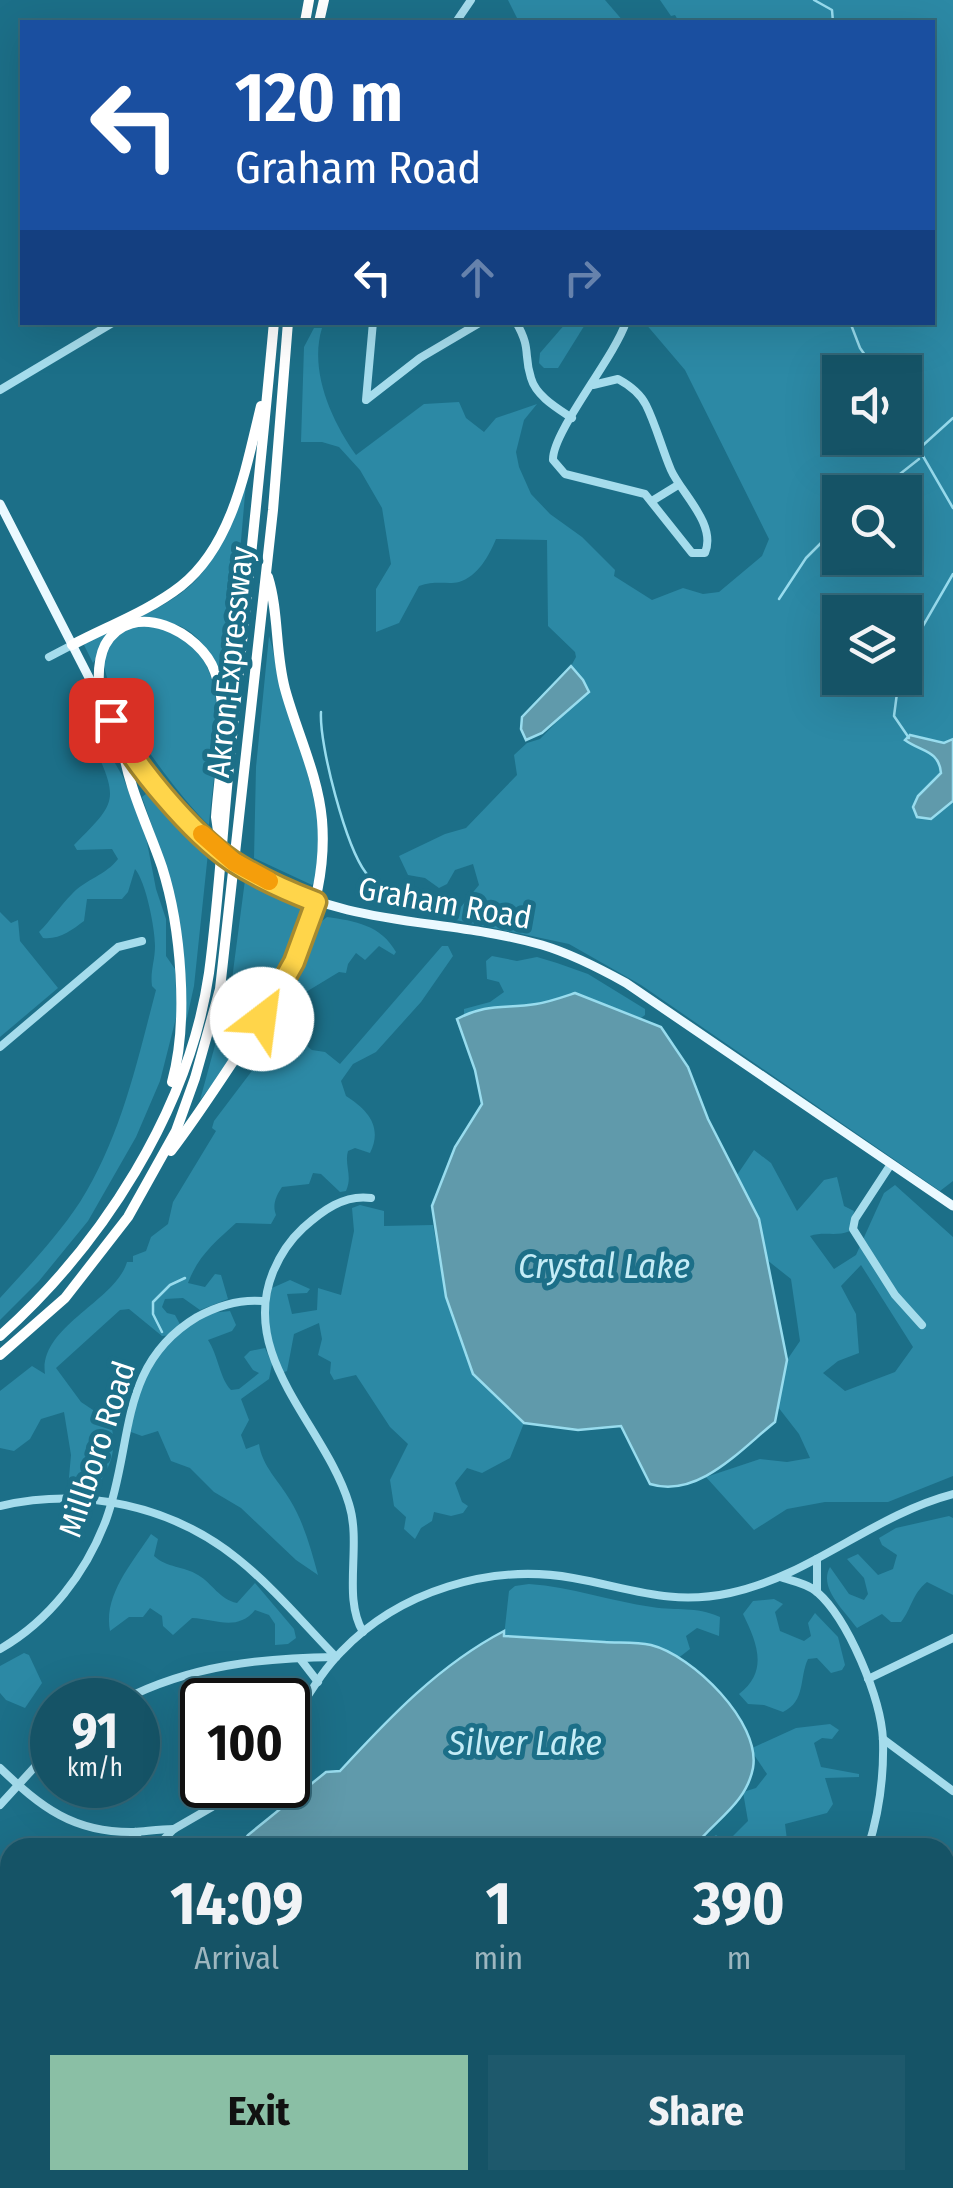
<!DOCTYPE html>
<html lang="en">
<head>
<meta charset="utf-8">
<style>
  body { margin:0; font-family:"Fira Sans Condensed",sans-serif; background:#1e596c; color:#f1f3f6; height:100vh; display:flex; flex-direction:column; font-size:38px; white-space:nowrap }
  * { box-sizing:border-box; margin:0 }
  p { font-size:32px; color:#9db6bf }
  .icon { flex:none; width:55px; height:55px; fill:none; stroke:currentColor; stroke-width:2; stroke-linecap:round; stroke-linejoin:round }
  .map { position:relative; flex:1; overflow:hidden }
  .drawer { position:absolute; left:0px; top:1838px; width:955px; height:352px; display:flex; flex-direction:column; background:#155366; border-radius:30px 30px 0 0; box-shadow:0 10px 40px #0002,0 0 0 2px #34697a }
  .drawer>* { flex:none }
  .hud { position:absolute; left:20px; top:20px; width:915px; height:305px; border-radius:0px; box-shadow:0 10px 40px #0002,0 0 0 2px #34697a; background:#1a4fa0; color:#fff; overflow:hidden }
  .buttons { position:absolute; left:822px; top:355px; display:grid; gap:20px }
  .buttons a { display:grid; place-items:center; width:100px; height:100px; border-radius:0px; background:#155366; box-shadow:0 10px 40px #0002,0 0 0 2px #34697a; font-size:50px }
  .speed { position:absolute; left:30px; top:1678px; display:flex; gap:20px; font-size:50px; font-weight:700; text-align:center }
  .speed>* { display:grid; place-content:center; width:130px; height:130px; border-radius:50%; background:#155366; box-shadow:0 10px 40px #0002,0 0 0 2px #34697a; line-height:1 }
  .speed small { font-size:25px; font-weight:400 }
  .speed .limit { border:5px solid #111; border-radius:15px; background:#fff; color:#111 }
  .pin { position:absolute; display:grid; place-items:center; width:85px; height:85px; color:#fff; margin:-42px; border-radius:20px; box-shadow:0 5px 15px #0006 }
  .me { position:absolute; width:110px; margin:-55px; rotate:30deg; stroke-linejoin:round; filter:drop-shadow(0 0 8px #0008) }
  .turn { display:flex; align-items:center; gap:35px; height:210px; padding:0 50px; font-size:45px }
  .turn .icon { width:130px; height:130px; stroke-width:2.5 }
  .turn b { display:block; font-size:70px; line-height:85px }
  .lanes { display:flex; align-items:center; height:95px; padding:0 50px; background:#0003; justify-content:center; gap:50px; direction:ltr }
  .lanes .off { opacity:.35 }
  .eta { display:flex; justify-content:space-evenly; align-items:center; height:170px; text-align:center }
  .eta b { font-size:60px; font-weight:700; line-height:70px }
  .action { display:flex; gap:20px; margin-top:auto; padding:20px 50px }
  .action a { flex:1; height:115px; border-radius:0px; background:#8abfa5; color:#111; font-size:40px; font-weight:700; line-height:115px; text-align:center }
  .action a+a { background:#1e596c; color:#f1f3f6 }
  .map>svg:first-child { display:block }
  .green { fill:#2c89a5; fill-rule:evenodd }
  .water { fill:#609aab; stroke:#98dcee; stroke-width:2.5 }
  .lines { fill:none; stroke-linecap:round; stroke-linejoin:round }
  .stream { stroke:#98dcee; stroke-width:2.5 }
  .minor { stroke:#a5dcec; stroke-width:8 }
  .major { stroke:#eaf9ff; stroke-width:9 }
  .highway { stroke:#fff; stroke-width:10 }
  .major-bridge { stroke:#eaf9ff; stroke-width:9 }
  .route-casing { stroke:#a68a30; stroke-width:25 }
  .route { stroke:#ffd54a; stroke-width:18 }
  .slow { stroke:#f59e0b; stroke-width:18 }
  .labels { text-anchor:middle; stroke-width:10; stroke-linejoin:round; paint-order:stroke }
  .street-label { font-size:32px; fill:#fff; stroke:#1c6f88 }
  .water-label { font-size:35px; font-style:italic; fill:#c4ecf6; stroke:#1c6f88 }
</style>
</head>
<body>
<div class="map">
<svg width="953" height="2188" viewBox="0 0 953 2188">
  <rect width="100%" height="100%" fill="#1c6f88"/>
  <g class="green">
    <polygon points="508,0 605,0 624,22 519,22"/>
    <path d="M660,0H953V1181L940,1191L641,985L569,944L451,919L479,885L473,864L455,870L447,884L439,888L425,878L408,875L399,856L445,834L466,828L517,775L514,755L527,743L540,739L589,689L571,666L576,657L575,652L548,626L547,540L496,539C489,556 478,576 459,582C448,585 437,580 419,586L399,623L376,632V589L391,564L382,508L360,470L339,447L322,442H301L304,347L314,328H322C309,370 331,420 356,455L424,404L459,402L466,418L484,432L496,418L537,404L524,420L516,452L519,467L531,494L550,514L582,537L615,570L614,576L652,600L683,588L703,594L719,592L762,556L769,539L685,370L645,323L932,322V22H679L675,15L671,16ZM840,372H905V438H840ZM840,492H905V558H840ZM840,612H905V678H840Z"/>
    <polygon points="566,323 586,323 558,368 544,368 539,363 540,353"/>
    <path d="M246,483L228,690L225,691C218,664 201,629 170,623C155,620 136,624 121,625L93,663L84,645L89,641C122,624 163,610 191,585C219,559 232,517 246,483Z"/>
    <path d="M142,624C154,627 169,628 180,635C237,671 213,768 209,825C183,802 100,694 104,659C107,640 125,628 142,624Z"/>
    <path d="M269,636C274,650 275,666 279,681C292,726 339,846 312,885L254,858L256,767Z"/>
    <path d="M94,739L108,751L123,777L146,837L156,889L166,919V956L175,969L177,1014L160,1081L136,1137L88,1221L39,1281L0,1320V1298C28,1267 57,1237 80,1202C121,1137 137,1062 156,990L152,986C150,971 155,961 155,946C155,928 146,882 135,869L128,892L122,899H87L84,921C72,930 59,940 43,938L39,932C51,920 60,906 72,894C86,879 106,875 118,859L112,849L77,850L74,845C115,803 120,802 94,746Z"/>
    <polygon points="146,794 208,853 194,986 185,1027 186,980 180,925 170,878 142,797"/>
    <polygon points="245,880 298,904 305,912 278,971 237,1039 225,1068 200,1100 231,987"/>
    <polygon points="0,912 11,923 18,920 20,941 58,988 0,1037"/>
    <path d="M327,917C355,921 381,925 396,952L394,955L379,946L365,960L356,953L348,964L346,973L339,972L306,992L290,1033L312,1050L325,1052L340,1064L442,946H448L453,956L421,1002L376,1052L353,1064L341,1081L346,1096C368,1110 383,1127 370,1153L355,1148L348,1151C344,1165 353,1176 346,1191L340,1192L321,1174L313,1173L309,1184L282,1187C276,1196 272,1205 276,1215L271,1224L236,1223C215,1242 198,1256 188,1283L205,1287L215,1274L221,1275L228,1299L200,1310L183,1298L165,1299L162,1307L167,1313L175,1315L182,1328L211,1313L230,1311L236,1325L232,1331L208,1340C218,1355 220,1379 231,1390L239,1389L259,1373L253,1370L244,1357L250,1351L265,1348L272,1364L269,1379L241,1399L249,1420L241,1435L246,1449L259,1444C262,1466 279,1481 290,1500C304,1523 311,1549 318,1575L296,1560L241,1508L214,1492L190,1468L171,1461L158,1431L142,1436L131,1432C134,1396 150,1363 174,1335L162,1336L129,1309L120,1310L56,1368L81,1402L111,1422C117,1455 111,1464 94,1492L68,1488L71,1455L64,1412L41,1419L30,1439L14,1451L0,1448V1391L32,1366L45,1374C38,1327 116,1301 127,1262H133V1256L146,1251L151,1237L168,1224L173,1202L216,1131L212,1128L214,1121L261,1059L258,1038L285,996L317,925Z"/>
    <polygon points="492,956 517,961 537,957 557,963 588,974 645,1009 645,1015 641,1018 575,993 539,1004 464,1016 464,1009 490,1002 504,992 499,982 487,979 486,961"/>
    <path d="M754,1150L771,1163L797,1211L824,1180L837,1177L844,1206L854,1211L850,1231C836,1237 824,1231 810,1236L834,1269L856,1255L884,1193L895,1185L953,1237V1476L888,1502H825L787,1509L754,1530L706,1477L760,1459L787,1462L810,1458L799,1434L778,1407L787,1360L800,1341L791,1279L767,1260L759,1219L737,1175ZM861,1265L913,1347L895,1372L845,1391L823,1373L838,1361L859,1353L856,1314L841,1286Z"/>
    <path d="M360,1205L384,1211V1226L433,1225L446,1297L473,1374L524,1423L510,1458L482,1473L467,1468L455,1483L462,1502L468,1506L463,1513L451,1516L434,1512L432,1521L421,1528L415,1539L404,1529L406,1517L394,1506L390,1480L408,1444L390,1427L356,1375L334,1380L330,1373L331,1362L318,1355L322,1339L319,1323L294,1334L287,1371L282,1373C270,1345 265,1317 272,1288L290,1280L310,1289L307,1293L287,1294L292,1314L317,1310L318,1288L341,1295L354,1231L352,1208Z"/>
    <path d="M949,1516L953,1518V1595L927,1582C912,1594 912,1608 901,1622H891L882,1614L857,1628C845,1611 818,1588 830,1567L849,1594L864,1600L868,1594L864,1578L847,1559L858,1554L878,1575L893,1569L897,1555L882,1545L879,1538L896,1528Z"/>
    <path d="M151,1534L158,1539L154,1556C167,1568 184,1566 198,1575C213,1584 219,1599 237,1603L255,1583L294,1629L296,1638L288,1644L275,1645V1624L269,1615L255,1610C237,1632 215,1619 192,1618L173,1635L163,1626L162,1616L150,1608L143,1617H129L110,1631C103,1595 133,1562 151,1534Z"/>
    <path d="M529,1584C572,1587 610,1601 652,1607C679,1611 694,1606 720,1617L719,1636L697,1628L686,1636L690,1649L677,1659L653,1646L504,1636L509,1591L515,1586Z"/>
    <path d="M774,1599L783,1604L775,1612L780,1631L804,1641L811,1636L808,1623L815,1613L838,1637L845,1665L842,1670L831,1673L817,1658L808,1659C799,1678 806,1701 783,1712L764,1705L748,1704L739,1694C769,1671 757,1643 743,1614L753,1601Z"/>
    <polygon points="24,1653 29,1655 42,1683 25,1708 6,1700 0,1693 0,1666"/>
    <polygon points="830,1724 839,1730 832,1739 822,1738 814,1743 821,1767 859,1774 859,1777 825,1778 833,1804 827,1813 785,1824 787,1840 808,1843 813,1847 697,1847 716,1835 727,1842 748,1821 743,1792 756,1788 767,1774 750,1749 796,1728"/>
    <polygon points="748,2180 865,2180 867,2186 880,2180 920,2180 911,2188 790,2188 781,2180 775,2181 771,2188 749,2188"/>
  </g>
  <g class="water">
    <polygon points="571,666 583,680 589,692 542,733 526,740 521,729 522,717"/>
    <path d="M910,735L944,743L953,739V801L931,819L917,817L913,807L918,796L941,773C939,750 921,752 905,740Z"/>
    <path d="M575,993L661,1027L688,1067L708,1119L759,1219L787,1360L775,1422C740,1450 698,1499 650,1484L621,1426L578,1430L524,1423L473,1374L446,1297L432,1206L455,1147L482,1104L475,1070L457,1019C487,1003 505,1009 536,1004C549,1002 563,997 575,993Z"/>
    <path d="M504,1631V1636C538,1638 571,1640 604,1642C619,1643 636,1642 651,1645C692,1655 761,1722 753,1768C746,1804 715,1820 694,1847H239L248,1835L326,1772L340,1771C389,1718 439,1665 504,1631Z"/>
    <polygon points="102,2180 533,2180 540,2188 103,2188"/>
  </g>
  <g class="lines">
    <g class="stream">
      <polyline points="814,0 832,10 833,22"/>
      <polyline points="850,322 860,348 877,372"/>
      <polyline points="905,431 909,436"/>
      <polyline points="916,444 953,508"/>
      <polyline points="921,447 953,418"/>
      <polyline points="877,492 919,459"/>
      <polyline points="779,599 806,558 840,524"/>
      <polyline points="905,657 953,574"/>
      <polyline points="899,678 894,716 909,738"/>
      <path d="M321,712C319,745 346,847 366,873C375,884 386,891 397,899"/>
      <polyline points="162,1332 153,1314 153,1302 170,1285 185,1278"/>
    </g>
    <g class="minor">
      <polyline points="456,22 471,0"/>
      <polyline points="373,322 366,400 420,358 481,322"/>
      <path d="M516,322C532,350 523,353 531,378C536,396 557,408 572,418"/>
      <path d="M593,385L618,379C629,385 640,393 646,405C656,425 662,449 671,470C681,493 717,524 705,553H692L645,494L565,474L553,460C552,432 614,358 626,322"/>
      <polyline points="0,390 114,322"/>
      <polyline points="652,501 678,485"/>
      <polyline points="49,657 72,645"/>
      <polyline points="0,1047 118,947 142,941"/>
      <polyline points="891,1164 855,1219 853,1229 895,1295 922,1325"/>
      <path d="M0,1506C84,1487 171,1505 238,1559C274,1588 304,1624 336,1657"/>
      <polyline points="817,1559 817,1592"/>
      <path d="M780,1577C792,1581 807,1583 817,1592C848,1619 881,1698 883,1740C884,1776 879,1813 868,1848"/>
      <path d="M363,1632C342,1597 362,1545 349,1504C326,1427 238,1358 273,1272C280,1255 289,1241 303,1228C322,1211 344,1194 371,1198"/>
      <path d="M0,1649C49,1621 86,1573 106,1520C134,1444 117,1365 197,1317C217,1306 240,1299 263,1301"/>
      <polyline points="301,1660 318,1682"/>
      <polyline points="868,1679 953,1638"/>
      <path d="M123,1700C191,1665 261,1658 336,1657"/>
      <path d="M288,1726C305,1702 320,1673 341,1652C399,1591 491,1563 573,1578C630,1588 670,1606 730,1593C811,1576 873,1515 953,1494"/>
      <polyline points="883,1739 953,1791"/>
      <path d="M0,1768C41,1807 73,1833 134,1832C148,1831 160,1829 174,1829"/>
      <polyline points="0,1805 52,1748"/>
      <polyline points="135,1832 143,1848"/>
      <polyline points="155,1848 174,1829 212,1807 239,1785"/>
      <polyline points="945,1927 953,1936"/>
      <polyline points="945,2070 953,2059"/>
      <polyline points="0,2103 10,2102"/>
      <polyline points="52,2180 54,2188"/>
      <polyline points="711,2180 725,2188"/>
      <polyline points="644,2188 647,2180"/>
    </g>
    <g class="major">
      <polyline points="0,504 122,742 191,823"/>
      <path d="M260,876C355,929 443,917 542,945C572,954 599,968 626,983L953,1206"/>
    </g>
    <g class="highway">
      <polyline points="305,22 309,0"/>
      <polyline points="319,22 324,0"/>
      <path d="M72,645C108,626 149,611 181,586C233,545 246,467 261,406"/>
      <path d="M100,698C98,681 97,661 105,645C132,597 201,632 215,672C231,716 219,772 216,817L218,831"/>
      <path d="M122,742C127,785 148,826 162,867C181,927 189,1021 172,1082"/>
      <path d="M171,1151C197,1117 220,1081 244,1045C289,977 329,905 322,820C318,775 297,733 285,689C275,652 279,612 268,577"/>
      <path d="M0,1336C102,1245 189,1110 209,973C219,898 223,822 231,746C246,605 261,464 274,322"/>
      <polyline points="0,1355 65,1298 128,1217 176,1131 195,1078 220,989 273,510 288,322"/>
    </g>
    <polyline class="major-bridge" points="191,823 219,851 260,876"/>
  </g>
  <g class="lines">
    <g class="route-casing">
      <path id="route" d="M111,720C133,764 191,833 232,861C258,878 287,891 316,902L294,962L262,1019"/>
    </g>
    <use href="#route" class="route"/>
    <polyline class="slow" points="202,834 234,862 269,881"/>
  </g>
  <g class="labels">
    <g class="street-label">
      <text transform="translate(230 662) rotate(-84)" y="11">Akron Expressway</text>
      <text transform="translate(445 903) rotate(10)" y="11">Graham Road</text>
      <text transform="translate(97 1449) rotate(-72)" y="11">Millboro Road</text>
    </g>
    <g class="water-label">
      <text x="604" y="1278">Crystal Lake</text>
      <text x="525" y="1755">Silver Lake</text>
    </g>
  </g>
</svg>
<div class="buttons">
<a><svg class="icon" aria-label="sound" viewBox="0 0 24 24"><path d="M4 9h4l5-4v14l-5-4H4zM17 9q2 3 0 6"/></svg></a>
<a><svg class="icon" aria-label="search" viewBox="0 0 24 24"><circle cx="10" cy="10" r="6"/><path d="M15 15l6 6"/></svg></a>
<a><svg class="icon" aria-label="layers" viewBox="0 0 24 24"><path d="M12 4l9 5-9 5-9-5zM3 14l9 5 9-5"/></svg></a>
</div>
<div class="speed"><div>91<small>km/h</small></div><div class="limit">100</div></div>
<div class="pin" style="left:111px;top:720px;background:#d93025"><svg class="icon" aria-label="arrive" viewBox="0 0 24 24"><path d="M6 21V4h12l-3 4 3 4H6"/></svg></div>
<svg class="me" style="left:262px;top:1019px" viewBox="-20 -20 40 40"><circle r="19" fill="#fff"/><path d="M0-13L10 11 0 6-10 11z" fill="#ffd54a"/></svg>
<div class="hud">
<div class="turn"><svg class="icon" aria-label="left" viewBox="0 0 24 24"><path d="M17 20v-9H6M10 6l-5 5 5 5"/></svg><div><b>120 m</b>Graham Road</div></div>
<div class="lanes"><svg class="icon" aria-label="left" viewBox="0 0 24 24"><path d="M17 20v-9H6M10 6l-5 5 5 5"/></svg><svg class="icon off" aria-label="ahead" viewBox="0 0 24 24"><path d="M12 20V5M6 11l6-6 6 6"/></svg><svg class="icon off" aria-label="right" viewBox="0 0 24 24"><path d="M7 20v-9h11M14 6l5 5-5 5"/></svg></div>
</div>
<section class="drawer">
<div class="eta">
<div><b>14:09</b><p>Arrival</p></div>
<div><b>1</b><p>min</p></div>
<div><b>390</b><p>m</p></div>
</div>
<div class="action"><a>Exit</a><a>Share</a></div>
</section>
</div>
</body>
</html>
